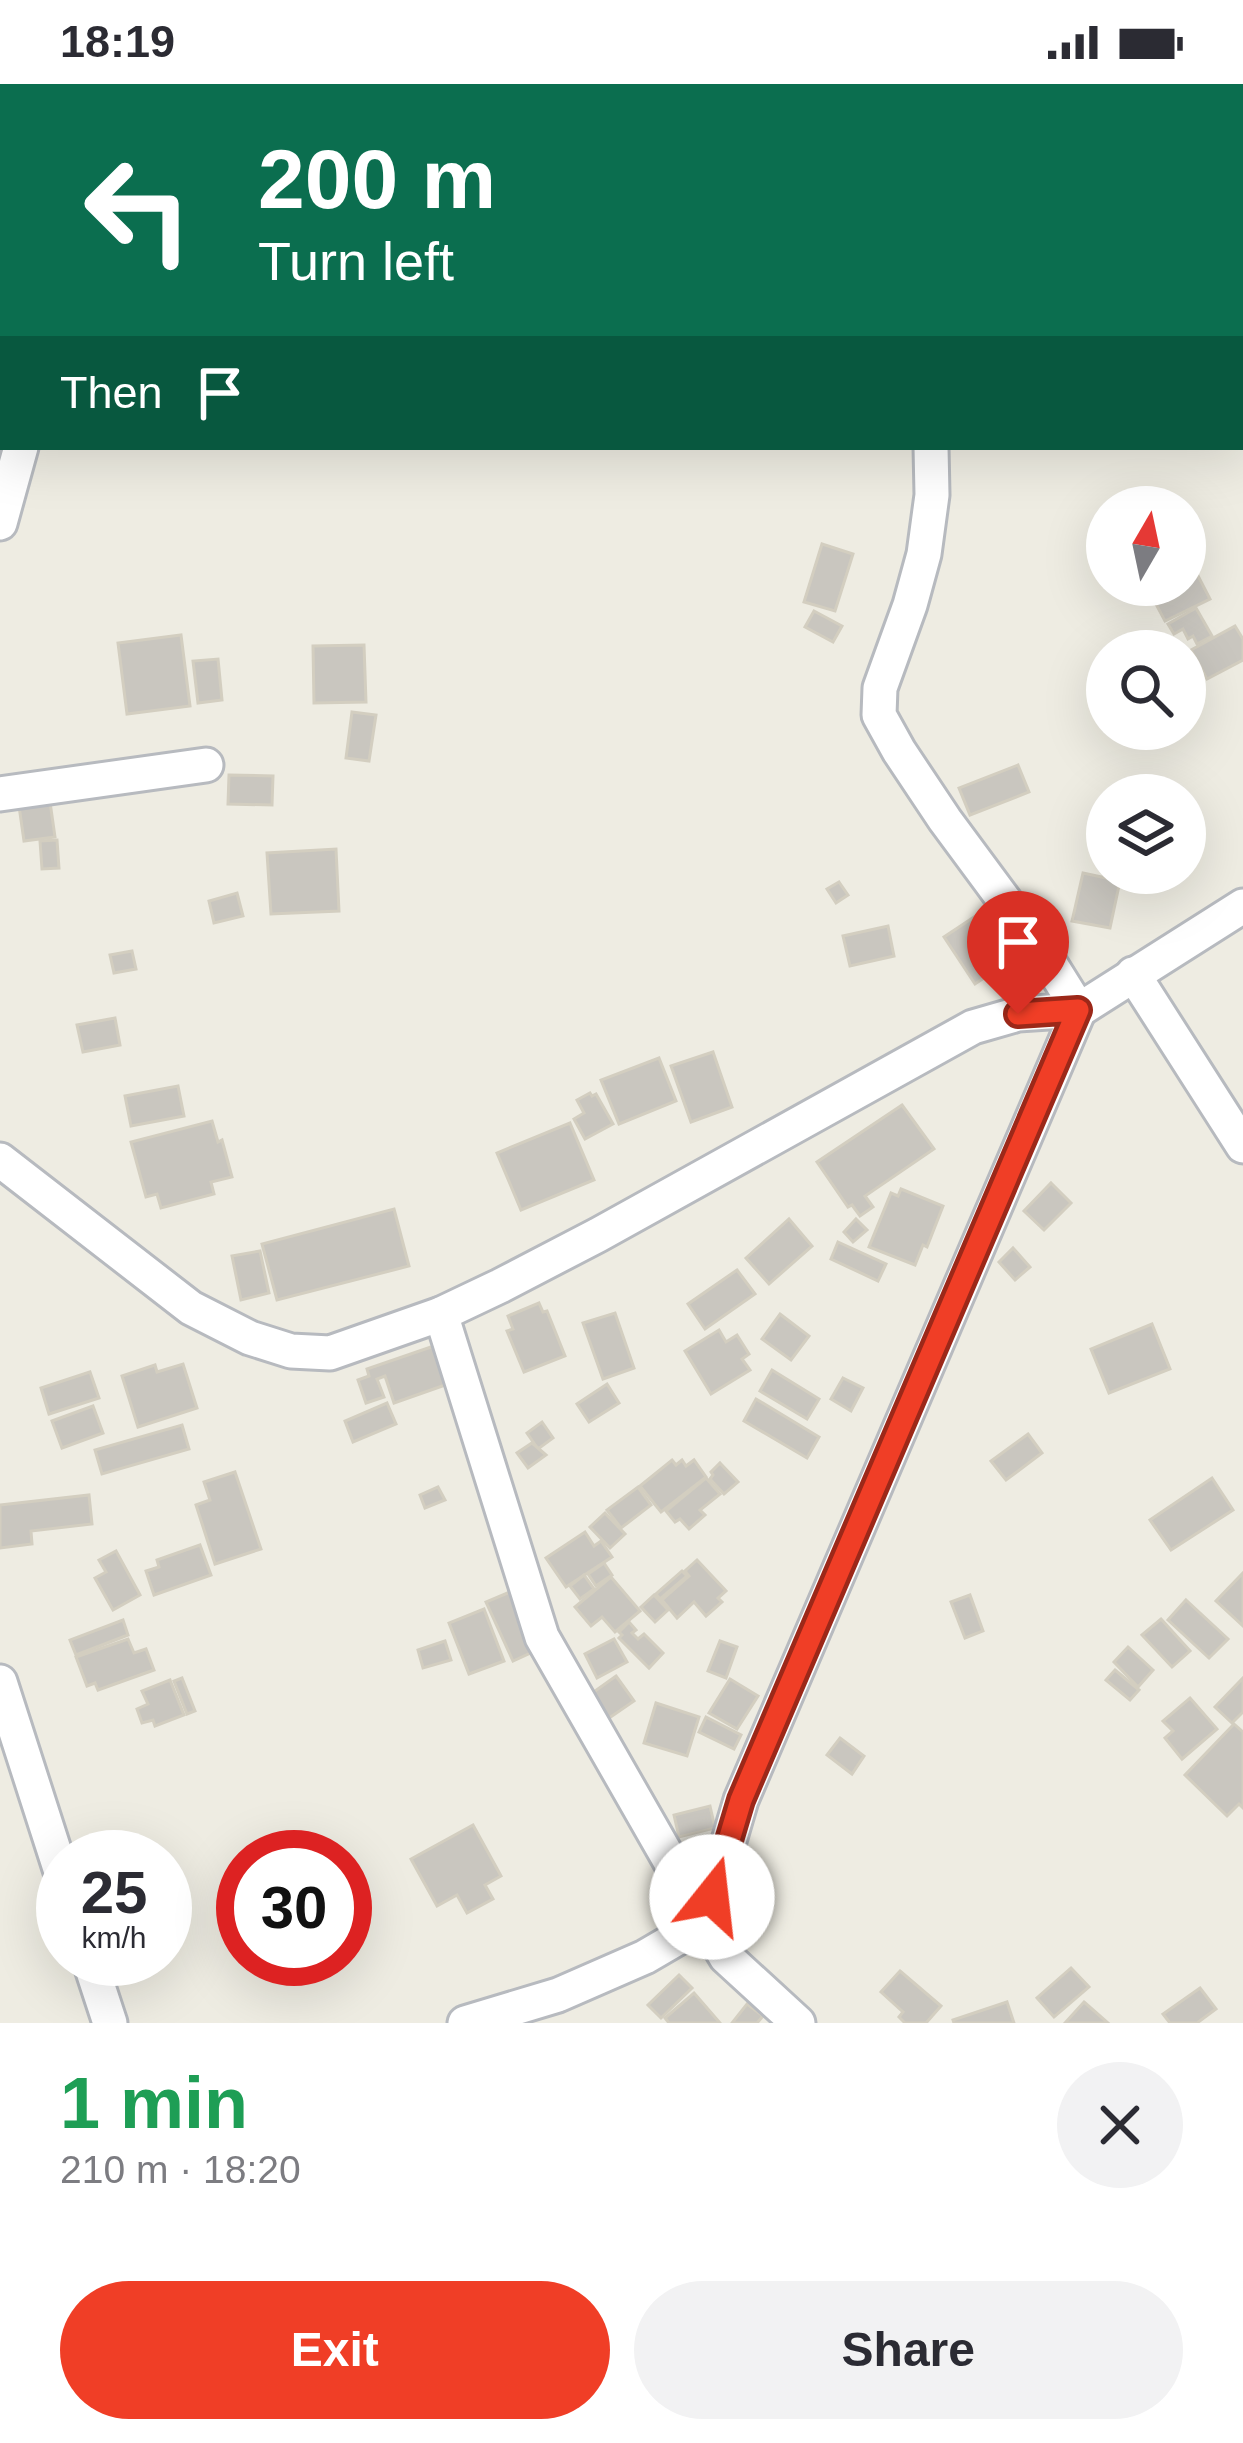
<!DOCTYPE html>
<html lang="en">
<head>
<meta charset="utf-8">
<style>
  body { margin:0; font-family:Helvetica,sans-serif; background:#f2f2f3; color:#2b2b33; height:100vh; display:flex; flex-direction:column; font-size:45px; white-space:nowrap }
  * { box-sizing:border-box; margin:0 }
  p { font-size:39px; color:#7c7c81 }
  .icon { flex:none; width:66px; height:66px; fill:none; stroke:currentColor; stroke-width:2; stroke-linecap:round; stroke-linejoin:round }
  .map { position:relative; height:1939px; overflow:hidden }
  .drawer { display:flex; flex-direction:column; background:#fff; flex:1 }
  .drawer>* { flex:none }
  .top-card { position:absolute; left:0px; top:0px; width:1245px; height:366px; box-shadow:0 12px 48px #0002; background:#0b6e4f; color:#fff; overflow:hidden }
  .needle { width:78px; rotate:9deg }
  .tools { position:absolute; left:1086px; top:402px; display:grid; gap:24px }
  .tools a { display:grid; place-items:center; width:120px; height:120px; border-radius:50%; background:#fff; box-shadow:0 12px 48px #0002; font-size:60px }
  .speed { position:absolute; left:36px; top:1746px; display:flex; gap:24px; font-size:60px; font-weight:700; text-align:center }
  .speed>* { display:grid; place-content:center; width:156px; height:156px; border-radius:50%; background:#fff; box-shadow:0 12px 48px #0002; line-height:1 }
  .speed small { font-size:30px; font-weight:400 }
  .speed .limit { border:18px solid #d22; background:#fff; color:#111 }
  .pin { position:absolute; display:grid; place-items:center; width:102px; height:102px; color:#fff; margin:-123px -51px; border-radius:50% 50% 50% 0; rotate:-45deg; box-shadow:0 0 12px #0007 }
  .pin .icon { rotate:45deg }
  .me { position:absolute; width:132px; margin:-66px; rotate:16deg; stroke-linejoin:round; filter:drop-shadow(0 0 9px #0008) }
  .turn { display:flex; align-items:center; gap:42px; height:252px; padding:0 60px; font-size:54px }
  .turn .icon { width:156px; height:156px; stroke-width:2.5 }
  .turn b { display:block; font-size:84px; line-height:102px }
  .then { display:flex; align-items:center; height:114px; padding:0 60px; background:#0003; gap:24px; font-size:45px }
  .round { display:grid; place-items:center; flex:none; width:126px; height:126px; border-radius:63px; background:#f2f2f3 }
  .overview { display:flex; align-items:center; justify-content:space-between; height:204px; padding:0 60px }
  h1 { font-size:72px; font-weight:800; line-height:90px; color:#1e9e55 }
  .button { display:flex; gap:24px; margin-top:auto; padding:24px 60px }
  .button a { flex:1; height:138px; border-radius:72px; background:#f03e26; color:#fff; font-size:48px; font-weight:800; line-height:138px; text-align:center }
  .button a+a { background:#f2f2f3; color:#2b2b33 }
  .status { display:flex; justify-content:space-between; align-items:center; height:84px; padding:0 60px; background:#fff; direction:ltr }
  .status svg { height:33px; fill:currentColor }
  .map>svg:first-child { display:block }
  .building { fill:#c9c6bf; stroke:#d3cec0; stroke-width:3 }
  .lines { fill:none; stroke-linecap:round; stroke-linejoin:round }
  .street-casing { stroke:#b7babf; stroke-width:39 }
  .street { stroke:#fff; stroke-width:33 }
  .route-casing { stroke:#9c2819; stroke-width:30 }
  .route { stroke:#f03e26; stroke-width:21 }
</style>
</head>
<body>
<div class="status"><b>18:19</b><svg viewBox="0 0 49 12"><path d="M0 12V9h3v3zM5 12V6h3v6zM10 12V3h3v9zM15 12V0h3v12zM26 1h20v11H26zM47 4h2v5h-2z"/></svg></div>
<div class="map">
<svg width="1243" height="1939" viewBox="0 0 1243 1939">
  <rect width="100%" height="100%" fill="#eeece2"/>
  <g class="building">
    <polygon points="822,460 853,470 835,527 804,518"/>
    <polygon points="1194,484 1210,515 1165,537 1149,507 1161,501 1185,501 1185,489"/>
    <polygon points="1196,524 1212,552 1197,560 1193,552 1188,555 1183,545 1174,550 1168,540"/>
    <polygon points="814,527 842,542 833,558 805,543"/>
    <polygon points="1235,542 1243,555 1243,576 1207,595 1191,566"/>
    <polygon points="181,551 190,622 127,630 118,559"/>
    <polygon points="364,561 366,618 314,619 313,562"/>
    <polygon points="218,575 222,616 198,619 193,577"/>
    <polygon points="352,628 376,631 369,677 346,674"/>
    <polygon points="1018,681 1029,708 970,731 959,704"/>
    <polygon points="229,691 273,692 272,721 228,720"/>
    <polygon points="50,718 55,753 24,757 19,722"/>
    <polygon points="57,756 59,784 42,785 40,757"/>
    <polygon points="336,765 339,827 271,830 267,769"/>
    <polygon points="1083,789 1120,797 1110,844 1072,837"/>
    <polygon points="839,798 848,811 836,819 827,805"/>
    <polygon points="237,809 243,832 214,839 209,817"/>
    <polygon points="986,825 1017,872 975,900 944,853"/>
    <polygon points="888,842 894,872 850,882 843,852"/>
    <polygon points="132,867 136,885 114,889 110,871"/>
    <polygon points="115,934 120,961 83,968 77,941"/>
    <polygon points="713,968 732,1023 691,1038 671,982"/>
    <polygon points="659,974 676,1017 619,1040 601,996"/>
    <polygon points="178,1002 184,1032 131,1042 125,1012"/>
    <polygon points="590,1009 592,1012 596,1010 613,1040 585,1055 574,1035 584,1029 577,1016"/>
    <polygon points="902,1021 934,1065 865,1112 873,1123 860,1132 852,1121 848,1123 817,1078"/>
    <polygon points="212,1037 218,1058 222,1056 232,1093 211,1098 214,1110 161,1124 157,1110 146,1113 131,1058"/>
    <polygon points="570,1039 594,1096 521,1126 497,1069"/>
    <polygon points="1051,1099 1071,1119 1044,1146 1024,1127"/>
    <polygon points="901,1105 943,1122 927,1163 923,1161 915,1181 869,1163 891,1109 898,1112"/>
    <polygon points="394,1125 409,1182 277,1216 262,1160"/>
    <polygon points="789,1135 812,1162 769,1200 746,1174"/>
    <polygon points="856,1135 867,1146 853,1158 844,1148"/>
    <polygon points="838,1158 886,1180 878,1197 831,1175"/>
    <polygon points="1013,1164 1030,1183 1015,1196 999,1178"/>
    <polygon points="260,1167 269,1209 241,1216 232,1172"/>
    <polygon points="737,1186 755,1210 705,1245 688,1220"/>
    <polygon points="539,1219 543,1228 547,1227 565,1272 524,1288 507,1247 513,1245 508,1232"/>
    <polygon points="615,1229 634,1284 603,1295 583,1239"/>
    <polygon points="780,1230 809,1252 791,1276 762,1255"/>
    <polygon points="1152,1240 1170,1285 1109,1309 1091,1265"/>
    <polygon points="719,1246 726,1258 737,1251 749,1270 742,1275 750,1286 711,1310 685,1267"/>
    <polygon points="434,1262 448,1300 394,1319 385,1292 377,1295 384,1313 366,1319 358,1296 369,1292 367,1285"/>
    <polygon points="183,1280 197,1324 138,1343 122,1292 155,1281 157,1288"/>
    <polygon points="772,1286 819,1315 807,1335 760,1307"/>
    <polygon points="90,1288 99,1314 49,1330 41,1304"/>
    <polygon points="843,1294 863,1304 851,1327 831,1315"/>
    <polygon points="607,1300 619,1319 589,1338 577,1320"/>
    <polygon points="756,1315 819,1353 807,1374 744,1337"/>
    <polygon points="387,1319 396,1340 353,1358 345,1337"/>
    <polygon points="93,1322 103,1349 62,1364 52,1337"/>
    <polygon points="542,1338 553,1354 538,1365 527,1349"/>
    <polygon points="182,1341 189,1365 102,1390 95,1366"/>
    <polygon points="1028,1350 1042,1369 1006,1396 991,1377"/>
    <polygon points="532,1359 546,1371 528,1384 517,1369"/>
    <polygon points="672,1376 676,1381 682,1376 686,1382 694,1376 706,1393 661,1428 640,1402"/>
    <polygon points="720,1379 738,1398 724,1410 710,1395 713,1391 711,1388"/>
    <polygon points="235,1388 261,1465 215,1480 196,1421 210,1416 204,1398"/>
    <polygon points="706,1394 720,1410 700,1426 705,1431 689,1445 680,1435 675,1438 666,1427"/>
    <polygon points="1212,1394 1233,1426 1171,1466 1150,1436"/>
    <polygon points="438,1403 445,1416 425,1424 420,1411"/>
    <polygon points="638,1403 651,1421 621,1444 607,1426"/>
    <polygon points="89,1411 92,1440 31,1447 32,1460 0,1464 0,1421"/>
    <polygon points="605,1429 625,1450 610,1464 590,1443"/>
    <polygon points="585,1448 594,1462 601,1457 612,1473 566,1503 546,1474"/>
    <polygon points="200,1461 211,1491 154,1511 146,1487 159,1483 157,1476"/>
    <polygon points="116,1467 140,1511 113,1526 95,1494 106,1488 99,1476"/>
    <polygon points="697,1476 726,1507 718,1514 722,1518 706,1532 694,1518 677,1534 662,1516 689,1492 685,1487"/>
    <polygon points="604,1479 612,1491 596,1502 588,1490"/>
    <polygon points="682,1487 687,1492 660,1515 656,1510"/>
    <polygon points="1243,1489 1243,1542 1216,1517"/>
    <polygon points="584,1491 594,1505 580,1515 570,1502"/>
    <polygon points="611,1493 640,1527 615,1548 602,1533 591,1542 575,1523"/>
    <polygon points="510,1508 537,1566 513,1577 486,1518"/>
    <polygon points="654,1511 668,1526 655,1538 641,1523"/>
    <polygon points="970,1511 983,1547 965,1554 951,1518"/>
    <polygon points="1186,1516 1228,1555 1209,1574 1168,1536"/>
    <polygon points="484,1525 504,1577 469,1590 449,1539"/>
    <polygon points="1161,1535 1190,1567 1172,1583 1142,1551"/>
    <polygon points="123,1536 128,1551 76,1571 70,1556"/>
    <polygon points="629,1538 636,1546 632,1549 638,1555 644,1550 663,1569 649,1584 619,1554 622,1551 619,1548"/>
    <polygon points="128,1555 134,1569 146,1565 154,1586 98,1606 95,1599 87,1602 76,1573"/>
    <polygon points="614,1555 627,1578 597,1594 585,1570"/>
    <polygon points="445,1557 451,1576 423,1584 418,1566"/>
    <polygon points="720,1557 737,1563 726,1594 708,1587"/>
    <polygon points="1128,1563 1153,1586 1138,1603 1114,1578"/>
    <polygon points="1115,1586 1139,1606 1130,1616 1106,1596"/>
    <polygon points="616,1592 634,1617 599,1641 581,1617"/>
    <polygon points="182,1594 195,1627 187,1630 174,1597"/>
    <polygon points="1243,1594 1243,1628 1232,1639 1215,1623"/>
    <polygon points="730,1595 758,1612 737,1645 709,1629"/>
    <polygon points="170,1596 184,1631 155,1642 153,1636 142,1639 137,1625 148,1620 142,1607"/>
    <polygon points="1190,1614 1217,1645 1182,1675 1165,1654 1173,1647 1163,1637"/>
    <polygon points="656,1619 699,1633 687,1672 644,1659"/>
    <polygon points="706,1633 741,1651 734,1665 699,1648"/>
    <polygon points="1234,1640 1243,1648 1243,1724 1239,1720 1227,1732 1185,1691"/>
    <polygon points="840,1654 864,1672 852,1690 827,1671"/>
    <polygon points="710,1722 715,1744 679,1753 674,1731"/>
    <polygon points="473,1741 501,1792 485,1801 493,1815 467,1829 457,1811 437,1822 411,1775"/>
    <polygon points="1071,1884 1089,1903 1054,1933 1037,1914"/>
    <polygon points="900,1887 941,1922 926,1939 905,1939 899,1933 903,1928 881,1908"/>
    <polygon points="679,1891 692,1904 661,1934 648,1921"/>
    <polygon points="1200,1904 1216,1925 1197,1939 1170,1939 1163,1930"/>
    <polygon points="694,1909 720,1939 669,1939 665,1934"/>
    <polygon points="1007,1918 1014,1939 954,1939 953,1936"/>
    <polygon points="1084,1918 1108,1939 1065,1939"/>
    <polygon points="747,1920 763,1932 757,1939 732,1939"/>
  </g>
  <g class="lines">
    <g class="street-casing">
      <g id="street">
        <polyline points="855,3 856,0"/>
        <polyline points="0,439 21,363"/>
        <polyline points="0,710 206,681"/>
        <polyline points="1133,890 1243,1062"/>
        <polyline points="0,1076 191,1224 250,1254 291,1267 330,1269 441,1230 500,1202 598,1151 973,943 1018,930 1079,926 1243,822"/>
        <polyline points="441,1230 542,1553 705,1838 645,1873 558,1911 465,1939"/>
        <polyline points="0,1598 63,1794"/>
        <polyline points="89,1875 110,1939"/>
        <polyline points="798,1939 726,1873 705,1838 741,1716 1079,926 1044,870 945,736 899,667 879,631 880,604 910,521 924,470 932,411 931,363"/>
      </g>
    </g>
    <use href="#street" class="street"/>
  </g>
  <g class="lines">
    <g class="route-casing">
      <polyline id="route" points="712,1813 741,1716 1078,926 1018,930"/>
    </g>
    <use href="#route" class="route"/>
  </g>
</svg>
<div class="tools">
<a><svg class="needle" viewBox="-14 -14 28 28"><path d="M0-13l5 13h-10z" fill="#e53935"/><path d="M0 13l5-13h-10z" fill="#7c7c81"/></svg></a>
<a><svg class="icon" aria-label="search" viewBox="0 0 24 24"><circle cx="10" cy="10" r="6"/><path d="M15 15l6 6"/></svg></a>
<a><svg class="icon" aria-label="layers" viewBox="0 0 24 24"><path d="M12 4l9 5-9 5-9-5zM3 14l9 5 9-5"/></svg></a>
</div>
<div class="speed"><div>25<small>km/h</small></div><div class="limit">30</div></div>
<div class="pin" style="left:1018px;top:930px;background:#d93025"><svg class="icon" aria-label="arrive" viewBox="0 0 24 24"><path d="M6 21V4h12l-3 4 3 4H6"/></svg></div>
<svg class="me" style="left:712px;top:1813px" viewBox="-20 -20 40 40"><circle r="19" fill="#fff"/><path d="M0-13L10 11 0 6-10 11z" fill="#f03e26"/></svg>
<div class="top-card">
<div class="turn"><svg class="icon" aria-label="left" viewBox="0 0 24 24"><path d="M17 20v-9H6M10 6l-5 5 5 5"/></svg><div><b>200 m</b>Turn left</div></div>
<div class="then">Then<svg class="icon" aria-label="arrive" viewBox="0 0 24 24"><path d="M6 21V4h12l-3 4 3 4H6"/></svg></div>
</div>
</div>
<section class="drawer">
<div class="overview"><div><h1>1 min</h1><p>210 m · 18:20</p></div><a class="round"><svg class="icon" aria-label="close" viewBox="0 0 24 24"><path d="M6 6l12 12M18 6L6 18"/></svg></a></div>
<div class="button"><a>Exit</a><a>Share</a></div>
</section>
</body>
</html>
